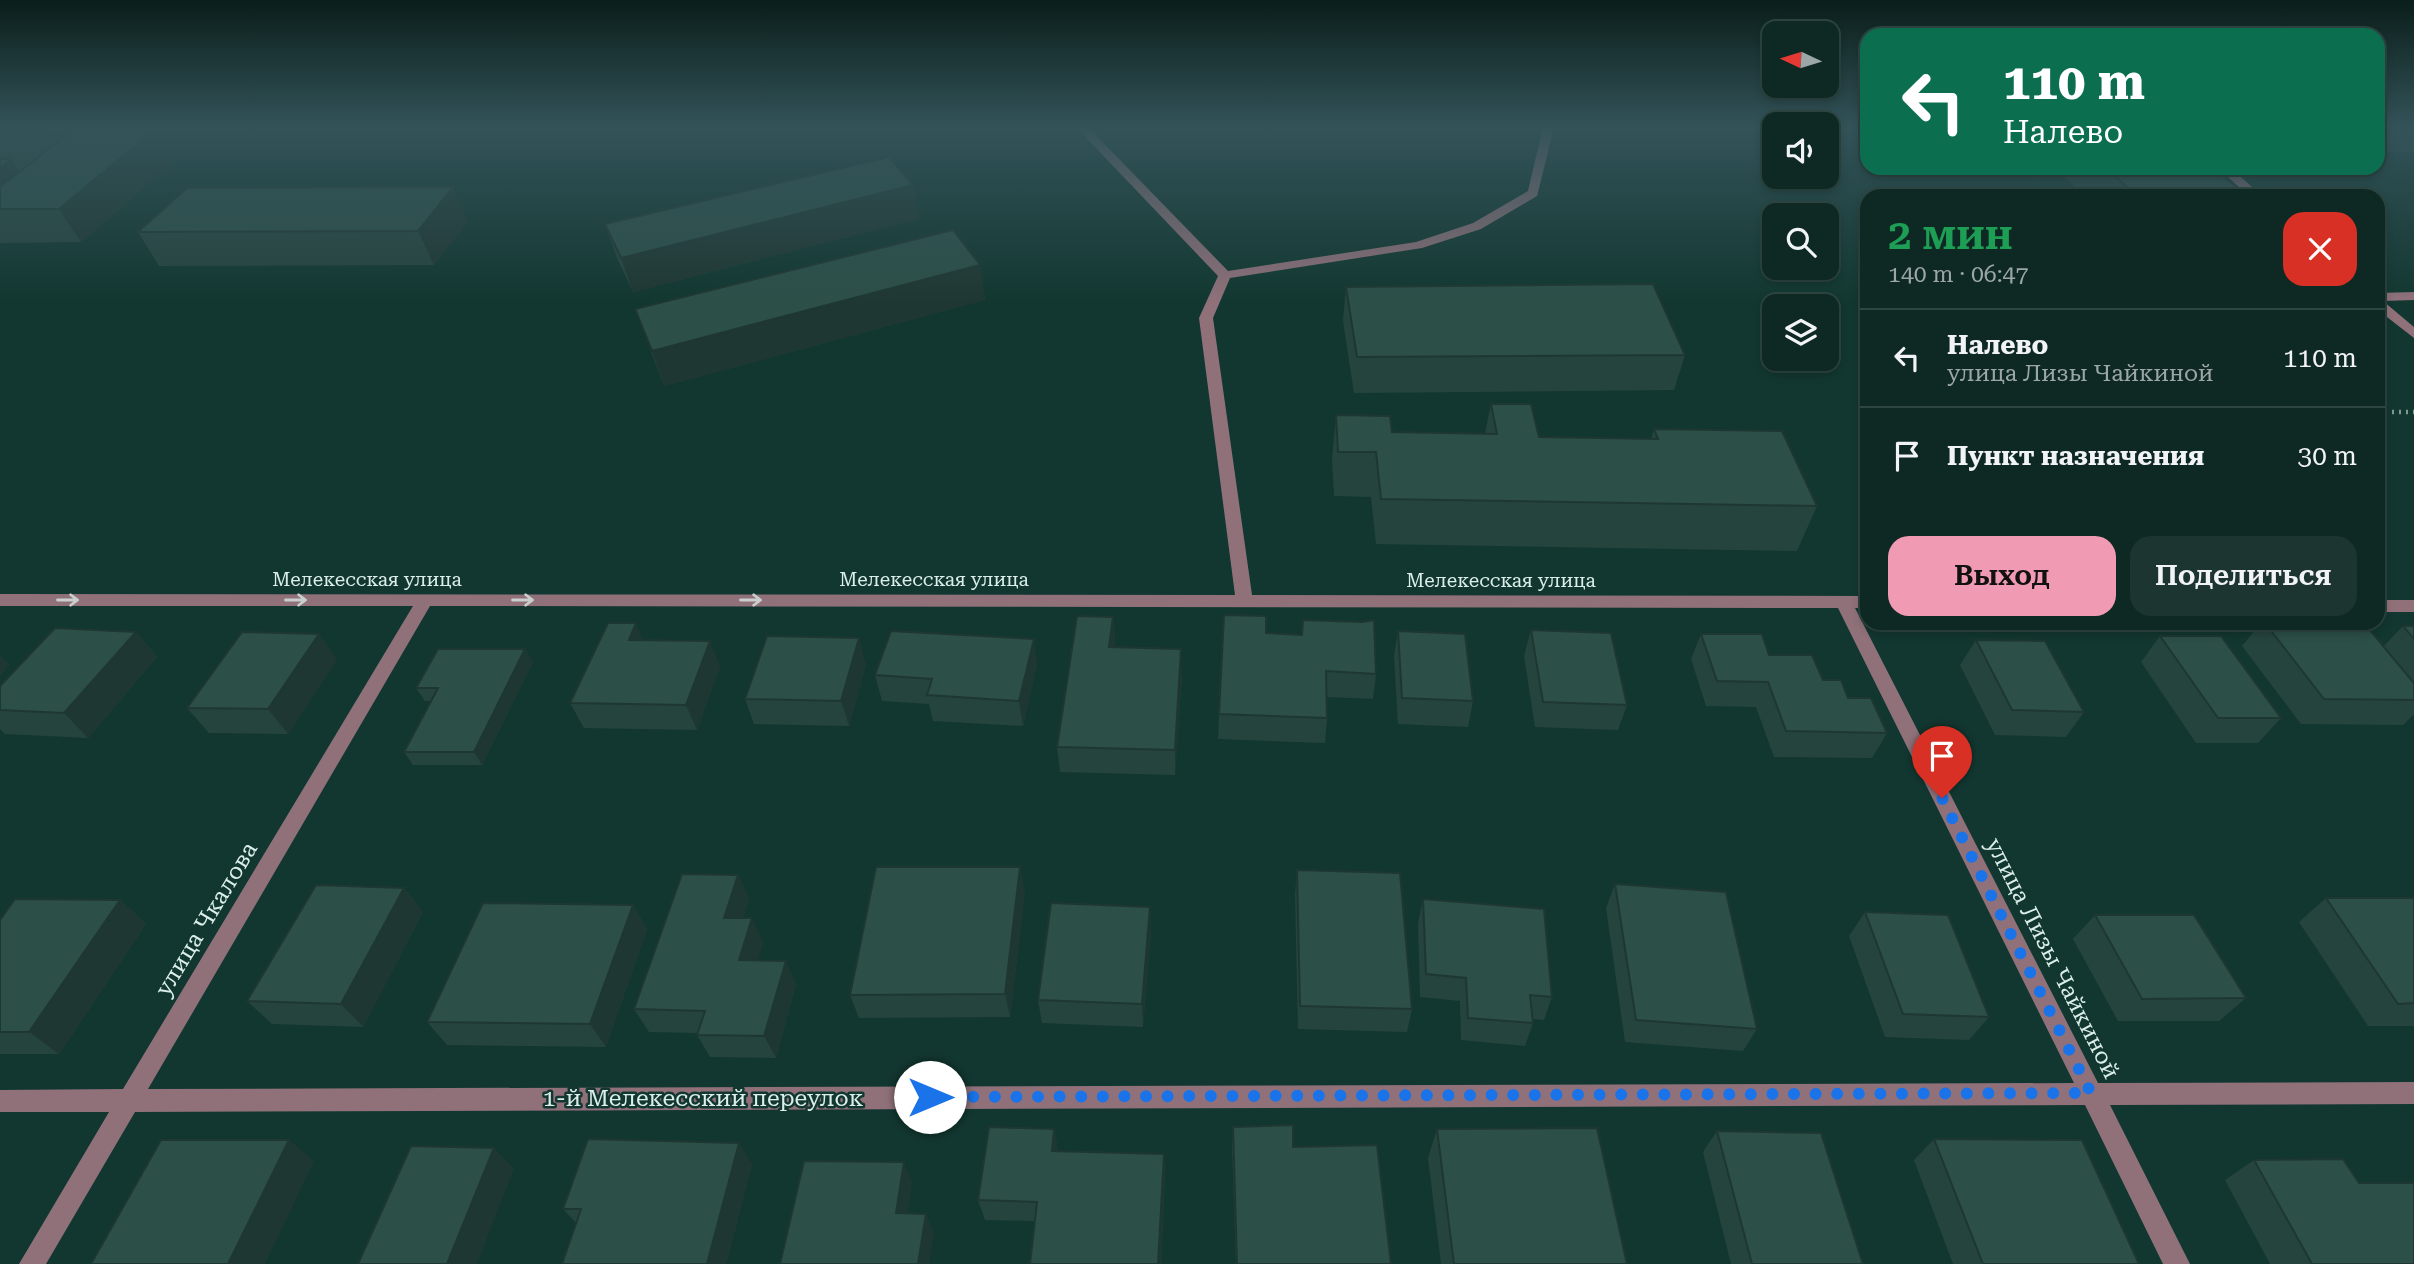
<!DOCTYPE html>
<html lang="ru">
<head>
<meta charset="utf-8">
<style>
  body { margin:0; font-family:"Roboto Serif",serif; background:#1c3531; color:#f1f3f6; height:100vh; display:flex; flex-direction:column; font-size:26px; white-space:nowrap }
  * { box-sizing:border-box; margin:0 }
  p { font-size:23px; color:#9ba6a6 }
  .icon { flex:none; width:38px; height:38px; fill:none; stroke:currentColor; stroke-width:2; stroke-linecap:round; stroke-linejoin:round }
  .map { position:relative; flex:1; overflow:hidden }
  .details { position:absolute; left:1860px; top:189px; width:525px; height:441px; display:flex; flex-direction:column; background:#0e2924; border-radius:21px; box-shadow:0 4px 10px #0003,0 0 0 2px #2e4541 }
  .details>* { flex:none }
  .banner { position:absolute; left:1860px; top:28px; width:525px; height:147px; border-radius:21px; box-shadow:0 4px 10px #0003,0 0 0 2px #2e4541; background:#0b6e4f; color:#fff; overflow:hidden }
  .needle { width:46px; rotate:274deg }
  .controls { position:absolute; left:1762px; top:21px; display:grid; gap:14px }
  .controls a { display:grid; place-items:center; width:77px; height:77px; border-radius:14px; background:#0e2924; box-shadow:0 4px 10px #0003,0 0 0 2px #2e4541; font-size:35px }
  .pin { position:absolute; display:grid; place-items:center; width:60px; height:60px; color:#fff; margin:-72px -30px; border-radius:50% 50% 50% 0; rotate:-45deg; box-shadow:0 0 7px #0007 }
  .pin .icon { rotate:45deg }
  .me { position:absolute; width:77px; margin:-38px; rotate:90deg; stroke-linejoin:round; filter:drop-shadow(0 0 5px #0008) }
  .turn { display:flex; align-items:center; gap:24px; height:147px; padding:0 28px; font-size:32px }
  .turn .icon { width:91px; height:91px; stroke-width:2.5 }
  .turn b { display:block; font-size:49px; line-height:60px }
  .round { display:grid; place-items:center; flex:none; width:74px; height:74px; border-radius:21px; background:#1c3531 }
  .summary { display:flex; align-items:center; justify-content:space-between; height:119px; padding:0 28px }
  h1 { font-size:42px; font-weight:600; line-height:52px; color:#1e9e55 }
  .cta { display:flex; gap:14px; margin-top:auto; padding:14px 28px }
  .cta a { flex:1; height:80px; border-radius:21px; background:#f19ab4; color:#111; font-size:28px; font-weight:600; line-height:80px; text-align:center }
  .cta a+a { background:#1c3531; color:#f1f3f6 }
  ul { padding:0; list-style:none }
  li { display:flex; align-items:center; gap:21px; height:98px; padding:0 28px; border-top:2px solid #2e4541 }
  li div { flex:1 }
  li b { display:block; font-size:26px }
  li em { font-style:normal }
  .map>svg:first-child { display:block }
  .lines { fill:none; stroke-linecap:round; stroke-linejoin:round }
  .path { stroke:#7d9993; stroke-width:4.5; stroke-dasharray:2 5; stroke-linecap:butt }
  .minor { fill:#90717a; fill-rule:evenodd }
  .wall { fill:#26443e }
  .shaded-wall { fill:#1f3732 }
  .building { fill:#2c4f48; stroke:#1f3732; stroke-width:2 }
  .oneway { stroke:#c8cfcd }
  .route { stroke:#1a73e8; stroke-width:12; stroke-dasharray:0 21.6 }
  .labels { text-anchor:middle; stroke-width:5; stroke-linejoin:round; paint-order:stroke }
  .street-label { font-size:19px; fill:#dbeee9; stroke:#123730 }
  .near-street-label { font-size:23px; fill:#dbeee9; stroke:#123730 }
</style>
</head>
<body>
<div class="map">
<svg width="2414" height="1264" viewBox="0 0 2414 1264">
  <rect width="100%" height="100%" fill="#123730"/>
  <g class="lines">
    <polyline class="path" points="2378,412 2414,412"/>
    <g class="minor">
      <path d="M1075,126H1087L1228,271L1416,242L1473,223L1528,191L1542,131L1546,126H1558L1553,132L1537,196L1481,229L1422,248L1230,278L1213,318L1252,595L1867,596V608H1855L2098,1083L2414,1082V1104L2110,1105L2190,1264H2163L2085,1105L135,1112L46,1264H19L109,1112H0V1090L123,1089L413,606H0V594L1235,595L1199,318L1218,276ZM430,606L1838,608L2074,1083L148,1089Z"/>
      <polygon points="2218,168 2231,168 2262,196 2249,196"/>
      <polygon points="2414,292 2414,300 2383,301 2414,327 2414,338 2378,310 2378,293"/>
      <rect x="2378" y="600" width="36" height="12"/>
    </g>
  </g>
  <g class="wall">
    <polygon points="0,126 215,126 81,242 0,243"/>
    <polygon points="2378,126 2414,126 2414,152 2389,152 2378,145"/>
    <polygon points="2055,168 2213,168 2247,196 2084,196"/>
    <polygon points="913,185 919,219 633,292 617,258 605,224"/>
    <polygon points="468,221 434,265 159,266 138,232"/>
    <polygon points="980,265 985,300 664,386 635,309"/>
    <polygon points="1346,287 1685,355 1674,390 1354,393 1343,321"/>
    <polygon points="1491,404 1539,437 1651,439 1654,429 1817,506 1797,551 1376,544 1371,497 1334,496 1332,460 1336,415 1392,432 1485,433"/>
    <polygon points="1113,617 1115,642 1114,648 1182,675 1175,775 1060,772 1057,747"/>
    <polygon points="1303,620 1376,674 1373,699 1326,697 1327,718 1325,743 1218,739 1219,714 1266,633 1301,635"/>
    <polygon points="2261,623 2364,623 2384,646 2403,626 2414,626 2414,714 2403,725 2301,724 2242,646"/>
    <polygon points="1531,630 1627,705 1618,730 1535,727 1524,656"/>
    <polygon points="1398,631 1473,701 1468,727 1398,724 1394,656"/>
    <polygon points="136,632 157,657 88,738 5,734 0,729 0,686"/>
    <polygon points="1701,634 1769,655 1823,680 1887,733 1872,758 1774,757 1756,707 1706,706 1691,659"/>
    <polygon points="2160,636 2281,718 2258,743 2196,743 2141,662"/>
    <polygon points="643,640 720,666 697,730 584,728 570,703"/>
    <polygon points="1976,640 2084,712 2066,737 1995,735 1960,665"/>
    <polygon points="525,649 533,662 482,765 413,765 404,752 431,701 425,701 416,688"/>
    <polygon points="337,659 288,734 209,733 187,708"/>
    <polygon points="866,664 849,726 754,724 745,699"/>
    <polygon points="1037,664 1023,726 933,721 929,704 882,701 875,675"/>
    <polygon points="1297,870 1412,1009 1407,1032 1298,1029 1295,895"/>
    <polygon points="738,875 749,899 743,918 763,942 757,960 796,984 776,1058 710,1057 697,1035 698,1033 649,1032 634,1009"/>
    <polygon points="1615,884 1757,1029 1743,1051 1625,1042 1606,908"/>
    <polygon points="404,888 423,912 363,1027 272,1024 247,1001"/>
    <polygon points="1025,891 1010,1017 859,1018 850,995"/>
    <polygon points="2326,898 2414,898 2414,1026 2368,1026 2299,922"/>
    <polygon points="1423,899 1552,997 1544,1020 1533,1019 1533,1023 1525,1046 1461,1040 1460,1001 1420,997 1418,923"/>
    <polygon points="120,900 146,924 59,1054 0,1054 0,920"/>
    <polygon points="633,905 647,929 606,1047 447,1045 427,1022"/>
    <polygon points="1865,912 1989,1017 1969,1040 1885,1037 1849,936"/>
    <polygon points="2095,915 2246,998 2219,1021 2118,1021 2073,939"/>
    <polygon points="1151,931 1143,1027 1042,1023 1038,1000"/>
    <polygon points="1233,1127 1293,1147 1391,1264 1236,1264 1232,1148"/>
    <polygon points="1054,1129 1058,1151 1164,1154 1165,1174 1161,1264 1030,1264 1035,1221 985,1220 978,1200"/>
    <polygon points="1437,1129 1627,1264 1441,1264 1428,1158"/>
    <polygon points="1717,1131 1863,1264 1731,1264 1703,1152"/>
    <polygon points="1934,1139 2139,1264 1953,1264 1914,1160"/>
    <polygon points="2254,1160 2359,1183 2414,1264 2270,1264 2225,1180"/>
    <polygon points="752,1164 726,1264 562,1264 576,1223 563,1209"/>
  </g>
  <g class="shaded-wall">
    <polygon points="50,126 128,126 70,171 43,131"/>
    <polygon points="159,126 215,126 81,242 59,209"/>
    <polygon points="11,159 39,200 0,209 0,168"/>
    <polygon points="913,185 919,219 633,292 621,258"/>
    <polygon points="453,187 468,221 434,265 418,231"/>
    <polygon points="980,265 985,300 664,386 652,351"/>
    <polygon points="1113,617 1115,642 1111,673 1109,647"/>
    <polygon points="636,623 647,649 629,640"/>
    <polygon points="136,632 157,657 88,738 64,713"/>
    <polygon points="319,634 337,659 288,734 268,709"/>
    <polygon points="859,638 866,664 849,726 841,701"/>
    <polygon points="1034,639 1037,664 1023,726 1019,701"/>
    <polygon points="710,641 720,666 697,730 686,705"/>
    <polygon points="525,649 533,662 482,765 474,752"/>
    <polygon points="1181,649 1182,675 1175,775 1175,750"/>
    <polygon points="0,655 10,665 0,676"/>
    <polygon points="1020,867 1025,891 1010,1017 1005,994"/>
    <polygon points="738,875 749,899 736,942 724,918"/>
    <polygon points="404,888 423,912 363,1027 341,1004"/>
    <polygon points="120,900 146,924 59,1054 29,1032"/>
    <polygon points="633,905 647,929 606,1047 590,1024"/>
    <polygon points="1150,907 1151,931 1143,1027 1142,1004"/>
    <polygon points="752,918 763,942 751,983 739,960"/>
    <polygon points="786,961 796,984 776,1058 764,1036"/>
    <polygon points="1054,1129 1058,1150 1056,1172 1052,1151"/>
    <polygon points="289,1140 314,1161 265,1264 228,1264"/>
    <polygon points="739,1143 752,1164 726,1264 707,1264"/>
    <polygon points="494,1148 514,1169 477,1264 447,1264"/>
    <polygon points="1164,1154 1165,1174 1161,1264 1158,1264"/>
    <polygon points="904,1162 912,1182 905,1232 896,1213"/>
    <polygon points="926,1214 934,1233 929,1264 918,1264"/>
  </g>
  <g class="building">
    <polygon points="0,126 50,126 43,131 0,131"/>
    <polygon points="79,126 159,126 59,209 0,209 0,187"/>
    <polygon points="2399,126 2414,126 2414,130 2404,130"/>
    <polygon points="889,157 913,185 621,258 605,224"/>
    <polygon points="0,159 11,159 0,168"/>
    <polygon points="2106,168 2213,168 2247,196 2137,196"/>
    <polygon points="453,187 418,231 138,232 187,188"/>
    <polygon points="953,230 980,265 652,351 635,309"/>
    <polygon points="1653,284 1685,355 1357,357 1346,287"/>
    <polygon points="1491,404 1531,404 1539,437 1658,439 1654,429 1782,431 1817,506 1381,499 1376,452 1338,452 1336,415 1390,416 1392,432 1497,434"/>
    <polygon points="1224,615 1266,616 1266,633 1302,635 1303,620 1362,622 1374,620 1376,674 1326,671 1327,718 1219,714"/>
    <polygon points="1077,616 1113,617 1109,647 1181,649 1175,750 1057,747"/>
    <polygon points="608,623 636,623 629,640 710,641 686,705 570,703"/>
    <polygon points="2265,623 2364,623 2414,683 2414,700 2324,699"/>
    <polygon points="2403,626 2414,626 2414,639"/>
    <polygon points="55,628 136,632 64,713 0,710 0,686"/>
    <polygon points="1531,630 1611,633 1627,705 1543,702"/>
    <polygon points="891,631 1034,639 1019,701 927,695 932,679 875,675"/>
    <polygon points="1398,631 1465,634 1473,701 1402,698"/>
    <polygon points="242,632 319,634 268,709 187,708"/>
    <polygon points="1701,634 1762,634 1769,655 1812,655 1823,680 1841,680 1848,698 1871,698 1887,733 1786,731 1768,682 1717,681"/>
    <polygon points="767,636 859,638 841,701 745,699"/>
    <polygon points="2160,636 2221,636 2281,718 2218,718"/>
    <polygon points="1976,640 2045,641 2084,712 2012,710"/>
    <polygon points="438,649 525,649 474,752 404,752 438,688 416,688"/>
    <polygon points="876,867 1020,867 1005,994 850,995"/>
    <polygon points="1297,870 1400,873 1412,1009 1300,1006"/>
    <polygon points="682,874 738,875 724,918 752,918 739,960 786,961 764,1036 697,1035 705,1011 634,1009"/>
    <polygon points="1615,884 1726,892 1757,1029 1636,1020"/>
    <polygon points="316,885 404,888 341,1004 247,1001"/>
    <polygon points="2326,898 2414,898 2414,1003 2398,1004"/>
    <polygon points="15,899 120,900 29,1032 0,1032 0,920"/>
    <polygon points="1423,899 1544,909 1552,997 1530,995 1533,1023 1468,1018 1466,978 1426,974"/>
    <polygon points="483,903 633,905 590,1024 427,1022"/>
    <polygon points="1051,903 1150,907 1142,1004 1038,1000"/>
    <polygon points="1865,912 1948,915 1989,1017 1903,1014"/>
    <polygon points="2095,915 2194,915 2246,998 2142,999"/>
    <polygon points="1293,1125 1293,1147 1377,1145 1391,1264 1237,1264 1233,1127"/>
    <polygon points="989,1127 1054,1129 1052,1151 1164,1154 1158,1264 1030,1264 1037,1202 978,1200"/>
    <polygon points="1597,1128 1627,1264 1454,1264 1437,1129"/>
    <polygon points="1717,1131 1821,1133 1863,1264 1752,1264"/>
    <polygon points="588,1139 739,1143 707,1264 562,1264 581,1209 563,1209"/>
    <polygon points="1934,1139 2082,1140 2139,1264 1983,1264"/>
    <polygon points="161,1140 289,1140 228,1264 91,1264"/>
    <polygon points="411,1146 494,1148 447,1264 358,1264"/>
    <polygon points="2343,1159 2359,1183 2414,1183 2414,1264 2312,1264 2254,1160"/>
    <polygon points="804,1161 904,1162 896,1213 926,1214 918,1264 780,1264"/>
  </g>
  <defs><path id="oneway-shaft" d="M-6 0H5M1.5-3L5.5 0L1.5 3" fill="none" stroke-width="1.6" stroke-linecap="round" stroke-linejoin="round" transform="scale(1.75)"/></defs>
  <g class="oneway">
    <use href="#oneway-shaft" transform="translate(68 600)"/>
    <use href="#oneway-shaft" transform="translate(296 600)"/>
    <use href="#oneway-shaft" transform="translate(523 600)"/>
    <use href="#oneway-shaft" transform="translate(751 600)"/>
  </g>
  <linearGradient id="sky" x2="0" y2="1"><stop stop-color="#0a1e1a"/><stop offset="0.42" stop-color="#335359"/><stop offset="1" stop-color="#335359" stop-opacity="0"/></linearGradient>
  <rect width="2414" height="303" fill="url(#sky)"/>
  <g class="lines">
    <polyline class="route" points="930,1097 2091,1093 1942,798"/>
  </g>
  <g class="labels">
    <g class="street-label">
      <text x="367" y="586">Мелекесская улица</text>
      <text x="934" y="586">Мелекесская улица</text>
      <text x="1501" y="587">Мелекесская улица</text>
    </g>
    <g class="near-street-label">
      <text transform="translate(206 919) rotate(-59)" y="8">улица Чкалова</text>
      <text transform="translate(2053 958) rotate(63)" y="8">улица Лизы Чайкиной</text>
      <text x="703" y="1106">1-й Мелекесский переулок</text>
    </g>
  </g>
</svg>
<div class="controls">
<a><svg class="needle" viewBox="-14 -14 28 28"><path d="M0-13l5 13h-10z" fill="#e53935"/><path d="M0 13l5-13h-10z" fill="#9ba6a6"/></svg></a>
<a><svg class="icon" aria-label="sound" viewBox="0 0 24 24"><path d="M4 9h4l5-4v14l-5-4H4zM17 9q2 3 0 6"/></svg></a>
<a><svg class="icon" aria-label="search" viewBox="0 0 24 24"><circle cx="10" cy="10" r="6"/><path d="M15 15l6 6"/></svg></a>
<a><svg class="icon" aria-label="layers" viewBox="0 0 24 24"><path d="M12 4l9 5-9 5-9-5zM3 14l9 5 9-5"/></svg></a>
</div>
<div class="pin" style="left:1942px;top:798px;background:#d93025"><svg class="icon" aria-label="arrive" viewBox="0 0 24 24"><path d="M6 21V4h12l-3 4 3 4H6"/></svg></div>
<svg class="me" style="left:930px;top:1097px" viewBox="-20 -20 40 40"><circle r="19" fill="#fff"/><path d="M0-13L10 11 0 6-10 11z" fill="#1a73e8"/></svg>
<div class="banner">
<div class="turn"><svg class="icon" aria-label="left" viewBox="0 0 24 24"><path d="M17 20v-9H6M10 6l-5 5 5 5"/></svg><div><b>110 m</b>Налево</div></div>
</div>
<section class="details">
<div class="summary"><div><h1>2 мин</h1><p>140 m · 06:47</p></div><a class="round" style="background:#d93025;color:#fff"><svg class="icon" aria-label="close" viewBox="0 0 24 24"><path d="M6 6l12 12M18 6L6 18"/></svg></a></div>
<ul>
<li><svg class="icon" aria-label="left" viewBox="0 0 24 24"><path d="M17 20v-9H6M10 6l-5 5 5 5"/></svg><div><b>Налево</b><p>улица Лизы Чайкиной</p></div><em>110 m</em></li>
<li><svg class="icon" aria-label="arrive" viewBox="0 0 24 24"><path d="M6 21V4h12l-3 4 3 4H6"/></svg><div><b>Пункт назначения</b></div><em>30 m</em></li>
</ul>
<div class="cta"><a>Выход</a><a>Поделиться</a></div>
</section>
</div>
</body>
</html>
